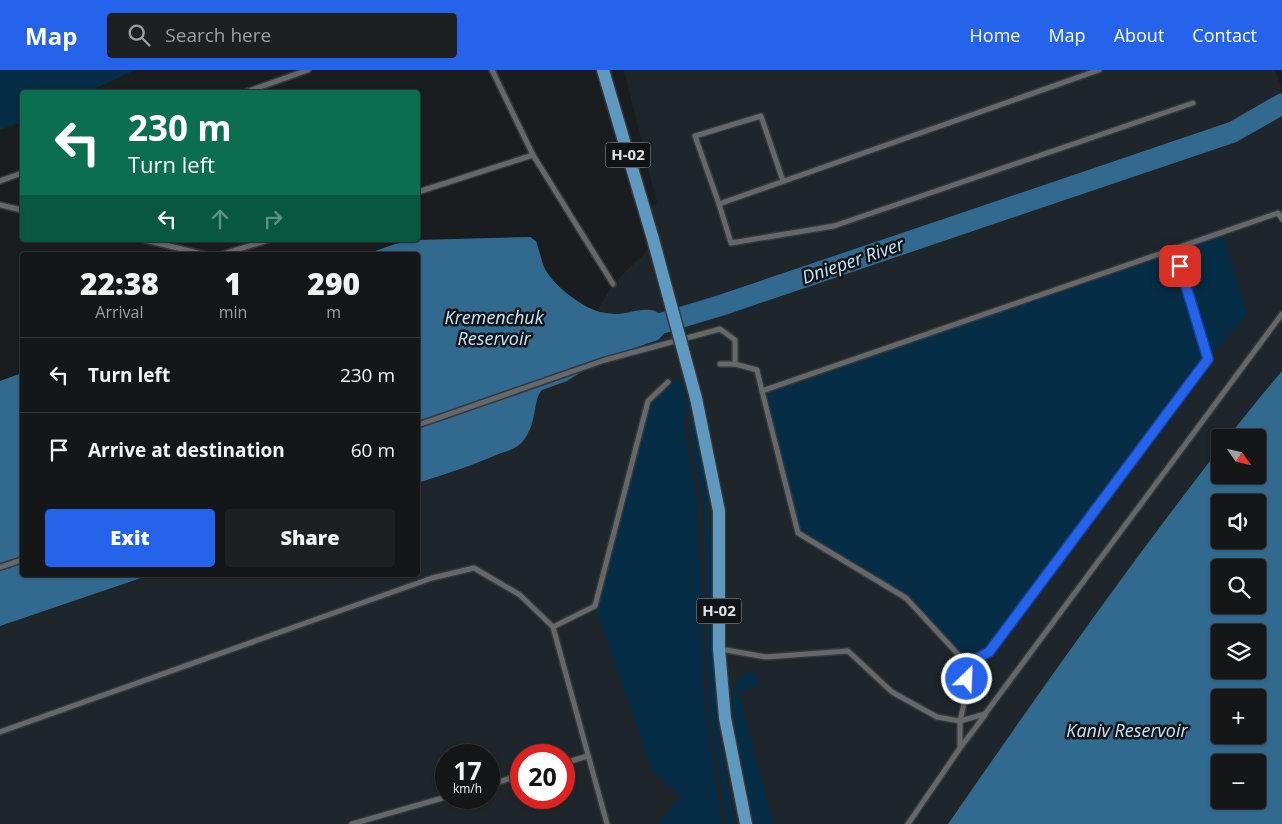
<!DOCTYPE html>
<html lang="en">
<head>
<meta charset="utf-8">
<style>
  body { margin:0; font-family:"Open Sans",sans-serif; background:#1d1f20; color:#f1f3f6; height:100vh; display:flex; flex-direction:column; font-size:19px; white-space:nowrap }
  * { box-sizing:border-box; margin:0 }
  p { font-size:16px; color:#9d9fa1 }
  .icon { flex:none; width:28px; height:28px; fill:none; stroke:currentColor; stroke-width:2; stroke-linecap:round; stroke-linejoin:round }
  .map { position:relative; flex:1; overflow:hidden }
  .drawer { position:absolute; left:20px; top:182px; width:400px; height:325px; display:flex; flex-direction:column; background:#141617; border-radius:5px; box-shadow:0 1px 4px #0004,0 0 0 1px #333536 }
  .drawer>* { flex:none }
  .hud { position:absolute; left:20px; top:20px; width:400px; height:152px; border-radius:5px; box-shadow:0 1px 4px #0004,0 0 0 1px #333536; background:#0b6e4f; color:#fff; overflow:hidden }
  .needle { width:32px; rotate:124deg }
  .fabs { position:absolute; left:1211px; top:359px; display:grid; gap:10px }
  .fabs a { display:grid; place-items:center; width:55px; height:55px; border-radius:5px; background:#141617; box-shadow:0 1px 4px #0004,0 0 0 1px #333536; font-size:25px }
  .speed { position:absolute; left:435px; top:674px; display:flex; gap:10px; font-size:25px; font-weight:700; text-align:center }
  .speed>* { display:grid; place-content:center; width:65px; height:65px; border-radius:50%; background:#141617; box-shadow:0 1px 4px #0004,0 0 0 1px #333536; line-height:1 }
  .speed small { font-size:12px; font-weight:400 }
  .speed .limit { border:8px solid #d22; background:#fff; color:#111 }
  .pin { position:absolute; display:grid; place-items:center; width:42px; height:42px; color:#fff; margin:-21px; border-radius:10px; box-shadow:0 2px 8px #0006 }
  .me { position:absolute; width:55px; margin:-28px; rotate:24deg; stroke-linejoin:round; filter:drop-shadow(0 0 4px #0008) }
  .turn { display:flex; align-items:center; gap:18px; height:105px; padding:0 25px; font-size:22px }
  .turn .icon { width:65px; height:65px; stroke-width:2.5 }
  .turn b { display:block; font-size:35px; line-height:42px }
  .lanes { display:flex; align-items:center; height:48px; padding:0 25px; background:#0003; justify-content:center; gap:25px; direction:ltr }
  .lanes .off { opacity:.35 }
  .eta { display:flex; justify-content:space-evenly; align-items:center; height:85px; text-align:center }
  .eta b { font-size:30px; font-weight:800; line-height:35px }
  .button { display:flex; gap:10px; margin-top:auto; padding:10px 25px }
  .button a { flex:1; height:58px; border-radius:5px; background:#2563eb; color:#fff; font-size:20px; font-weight:800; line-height:58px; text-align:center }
  .button a+a { background:#1d1f20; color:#f1f3f6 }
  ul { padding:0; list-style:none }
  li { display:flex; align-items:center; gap:15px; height:75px; padding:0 25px; border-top:1px solid #333536 }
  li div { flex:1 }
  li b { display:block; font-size:19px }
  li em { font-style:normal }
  header { display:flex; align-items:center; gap:30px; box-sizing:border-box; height:70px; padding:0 25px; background:#2563eb; color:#fff }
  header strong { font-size:24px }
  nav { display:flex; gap:28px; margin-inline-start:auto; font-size:18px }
  .search { width:350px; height:45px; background:#1d1f20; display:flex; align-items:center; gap:12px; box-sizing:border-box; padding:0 18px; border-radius:5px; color:#9d9fa1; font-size:19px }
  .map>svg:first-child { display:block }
  .built { fill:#1e262c; fill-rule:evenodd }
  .green { fill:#052d45 }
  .water { fill:#326a8f; fill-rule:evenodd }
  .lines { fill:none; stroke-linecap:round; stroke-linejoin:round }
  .river { stroke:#326a8f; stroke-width:21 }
  .lane-casing { stroke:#353739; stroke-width:8 }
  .primary-casing { stroke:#353739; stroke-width:15 }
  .lane { stroke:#64686a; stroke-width:5 }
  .primary { stroke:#5f99bf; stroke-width:12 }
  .primary-bridge-casing { stroke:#353739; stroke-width:15; stroke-linecap:butt }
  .primary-bridge { stroke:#5f99bf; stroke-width:12 }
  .route-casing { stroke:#184099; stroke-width:12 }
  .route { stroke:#2563eb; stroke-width:9 }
  .labels { text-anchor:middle; stroke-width:5; stroke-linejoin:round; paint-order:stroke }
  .shield { fill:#111416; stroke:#a3a5a6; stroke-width:1 }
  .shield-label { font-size:15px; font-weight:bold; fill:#e1e3e4 }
  .water-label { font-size:18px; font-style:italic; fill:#c8e7fd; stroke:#111416 }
</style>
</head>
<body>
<header>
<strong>Map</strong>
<div class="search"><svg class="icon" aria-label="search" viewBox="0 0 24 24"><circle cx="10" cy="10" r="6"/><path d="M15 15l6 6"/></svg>Search here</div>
<nav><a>Home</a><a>Map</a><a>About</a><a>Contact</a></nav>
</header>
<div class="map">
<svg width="1282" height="754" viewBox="0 0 1282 754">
  <rect width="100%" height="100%" fill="#1a1d1f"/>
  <path class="built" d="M624,0H1275L1282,18V301L1261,326L1228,367L1220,368V378L1177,433L1076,571L948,754H0V556L150,505H418V413L487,389L542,320L567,311L602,289L658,270L662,266L665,259L618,244L597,241L613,214L644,184L653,169L643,138L657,133ZM446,685H489V728H446ZM521,685H564V728H521Z"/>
  <g class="green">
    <polygon points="0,0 135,0 88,22 22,22 22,52 0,60"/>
    <polygon points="1222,162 1248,244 1208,289 989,582 967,594 906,528 798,463 762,321"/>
    <polygon points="681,310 689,341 683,353 696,423 702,533 703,620 722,754 658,754 681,726 652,700 595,536 648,331 668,312"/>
    <polygon points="692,353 703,397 713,483 714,620 717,656 735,754 728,754 726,747 710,645 707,598 706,480 703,442 700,414 689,359"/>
    <polygon points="751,601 757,607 760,616 738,622 774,754 755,754 741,688 731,627 736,614 743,604"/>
  </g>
  <g class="water">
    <path d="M530,167L536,171C539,179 541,189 544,197C551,213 580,236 597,241C602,243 610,243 616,244C628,244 643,237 655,241C661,243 666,254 665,260C664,265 661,267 658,270L602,289L567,311L542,320C534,327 536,351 528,363C526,367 523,372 519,375C514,379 507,381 501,383C474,395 445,404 418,413V185H364L395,174L418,170Z"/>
    <path d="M1282,301V754H948C1036,627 1125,500 1220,378V405H1258V368L1228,367L1261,326ZM1220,432H1258V470H1220ZM1220,498H1258V535H1220ZM1220,562H1258V600H1220ZM1220,628H1258V665H1220ZM1220,692H1258V730H1220Z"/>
    <polygon points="22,303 22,505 150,505 0,556 0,311"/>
  </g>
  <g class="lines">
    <polyline class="river" points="636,261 722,235 1233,62 1282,34"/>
    <g class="lane-casing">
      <g id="lane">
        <polyline points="492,0 533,85 613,214"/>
        <polyline points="246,22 308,0"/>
        <polyline points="0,111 22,103"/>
        <polyline points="783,111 761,46 695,66 719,134 1099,0"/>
        <polyline points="418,122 533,85"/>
        <polyline points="719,134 731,173 834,156 1193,33"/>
        <polyline points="0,135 22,140"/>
        <polyline points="145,170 206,185"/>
        <polyline points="1175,178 1208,289 989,582 967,594 906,528 798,463 762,321 1278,143 1282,149"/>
        <polyline points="220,185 268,170"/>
        <polyline points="720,294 735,294 757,300 762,321"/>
        <polyline points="418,355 605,290 720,259 735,270 735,294"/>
        <polyline points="0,497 22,490"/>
        <polyline points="553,557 595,536 648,331 668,312"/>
        <polyline points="720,579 766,587 848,581 892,622 937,647 960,651 985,644 1282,244"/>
        <polyline points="0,662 432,508 474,498 520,525 553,557 607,754"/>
        <polyline points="960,678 985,645"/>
        <polyline points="564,693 588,686"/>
        <polyline points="489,715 521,705"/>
        <polyline points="352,754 446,727"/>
        <polyline points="908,754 960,678 960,651 966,625 967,594"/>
      </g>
    </g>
    <g class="primary-casing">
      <g id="primary">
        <polyline points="603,0 653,169"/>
        <polyline points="696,328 719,441 719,579 725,648 746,754"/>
      </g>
    </g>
    <use href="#lane" class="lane"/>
    <use href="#primary" class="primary"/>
    <g class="primary-bridge-casing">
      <polyline id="primary-bridge" points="653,169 696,328"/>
    </g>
    <use href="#primary-bridge" class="primary-bridge"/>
  </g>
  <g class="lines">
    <g class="route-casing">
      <polyline id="route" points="967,609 967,594 989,582 1208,289 1180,196"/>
    </g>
    <use href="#route" class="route"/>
  </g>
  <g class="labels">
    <g class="shield">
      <rect x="605.5" y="72.5" width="45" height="25" rx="4"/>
      <rect x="696.5" y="528.5" width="45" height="25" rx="4"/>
    </g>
    <g class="shield-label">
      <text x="628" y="90">Н-02</text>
      <text x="719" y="546">Н-02</text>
    </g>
    <g class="water-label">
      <text transform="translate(853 191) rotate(-19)" y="6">Dnieper River</text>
      <text x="494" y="254">Kremenchuk<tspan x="494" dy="21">Reservoir</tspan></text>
      <text x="1127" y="667">Kaniv Reservoir</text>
    </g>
  </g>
</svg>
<div class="fabs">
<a><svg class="needle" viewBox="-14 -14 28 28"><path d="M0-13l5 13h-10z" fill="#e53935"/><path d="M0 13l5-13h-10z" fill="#9d9fa1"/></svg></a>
<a><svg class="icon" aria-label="sound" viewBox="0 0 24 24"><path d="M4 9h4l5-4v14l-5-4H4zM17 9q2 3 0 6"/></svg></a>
<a><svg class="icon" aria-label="search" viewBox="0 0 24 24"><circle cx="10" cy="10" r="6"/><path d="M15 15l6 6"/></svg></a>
<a><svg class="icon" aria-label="layers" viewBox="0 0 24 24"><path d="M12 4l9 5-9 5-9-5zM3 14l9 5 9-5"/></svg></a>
<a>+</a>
<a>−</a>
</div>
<div class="speed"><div>17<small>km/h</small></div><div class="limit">20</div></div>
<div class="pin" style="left:1180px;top:196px;background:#d93025"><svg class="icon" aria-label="arrive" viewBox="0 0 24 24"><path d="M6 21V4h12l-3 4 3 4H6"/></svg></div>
<svg class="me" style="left:967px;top:609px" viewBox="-20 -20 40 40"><circle r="17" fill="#2563eb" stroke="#fff" stroke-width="3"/><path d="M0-11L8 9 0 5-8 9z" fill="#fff"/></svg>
<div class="hud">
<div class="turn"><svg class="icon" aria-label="left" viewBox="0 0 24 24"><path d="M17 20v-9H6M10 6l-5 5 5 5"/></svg><div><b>230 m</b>Turn left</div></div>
<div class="lanes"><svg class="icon" aria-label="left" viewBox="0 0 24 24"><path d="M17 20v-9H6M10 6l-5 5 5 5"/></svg><svg class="icon off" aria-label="ahead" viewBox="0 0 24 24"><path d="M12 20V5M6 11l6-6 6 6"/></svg><svg class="icon off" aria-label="right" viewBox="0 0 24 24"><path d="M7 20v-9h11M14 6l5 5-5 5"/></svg></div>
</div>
<section class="drawer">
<div class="eta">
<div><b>22:38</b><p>Arrival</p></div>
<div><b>1</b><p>min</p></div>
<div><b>290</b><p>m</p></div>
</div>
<ul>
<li><svg class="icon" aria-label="left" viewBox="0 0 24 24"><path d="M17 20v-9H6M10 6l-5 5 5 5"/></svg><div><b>Turn left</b></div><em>230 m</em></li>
<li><svg class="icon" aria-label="arrive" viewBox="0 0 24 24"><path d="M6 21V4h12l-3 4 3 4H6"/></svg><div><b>Arrive at destination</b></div><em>60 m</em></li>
</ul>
<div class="button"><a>Exit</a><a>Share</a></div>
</section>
</div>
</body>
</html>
